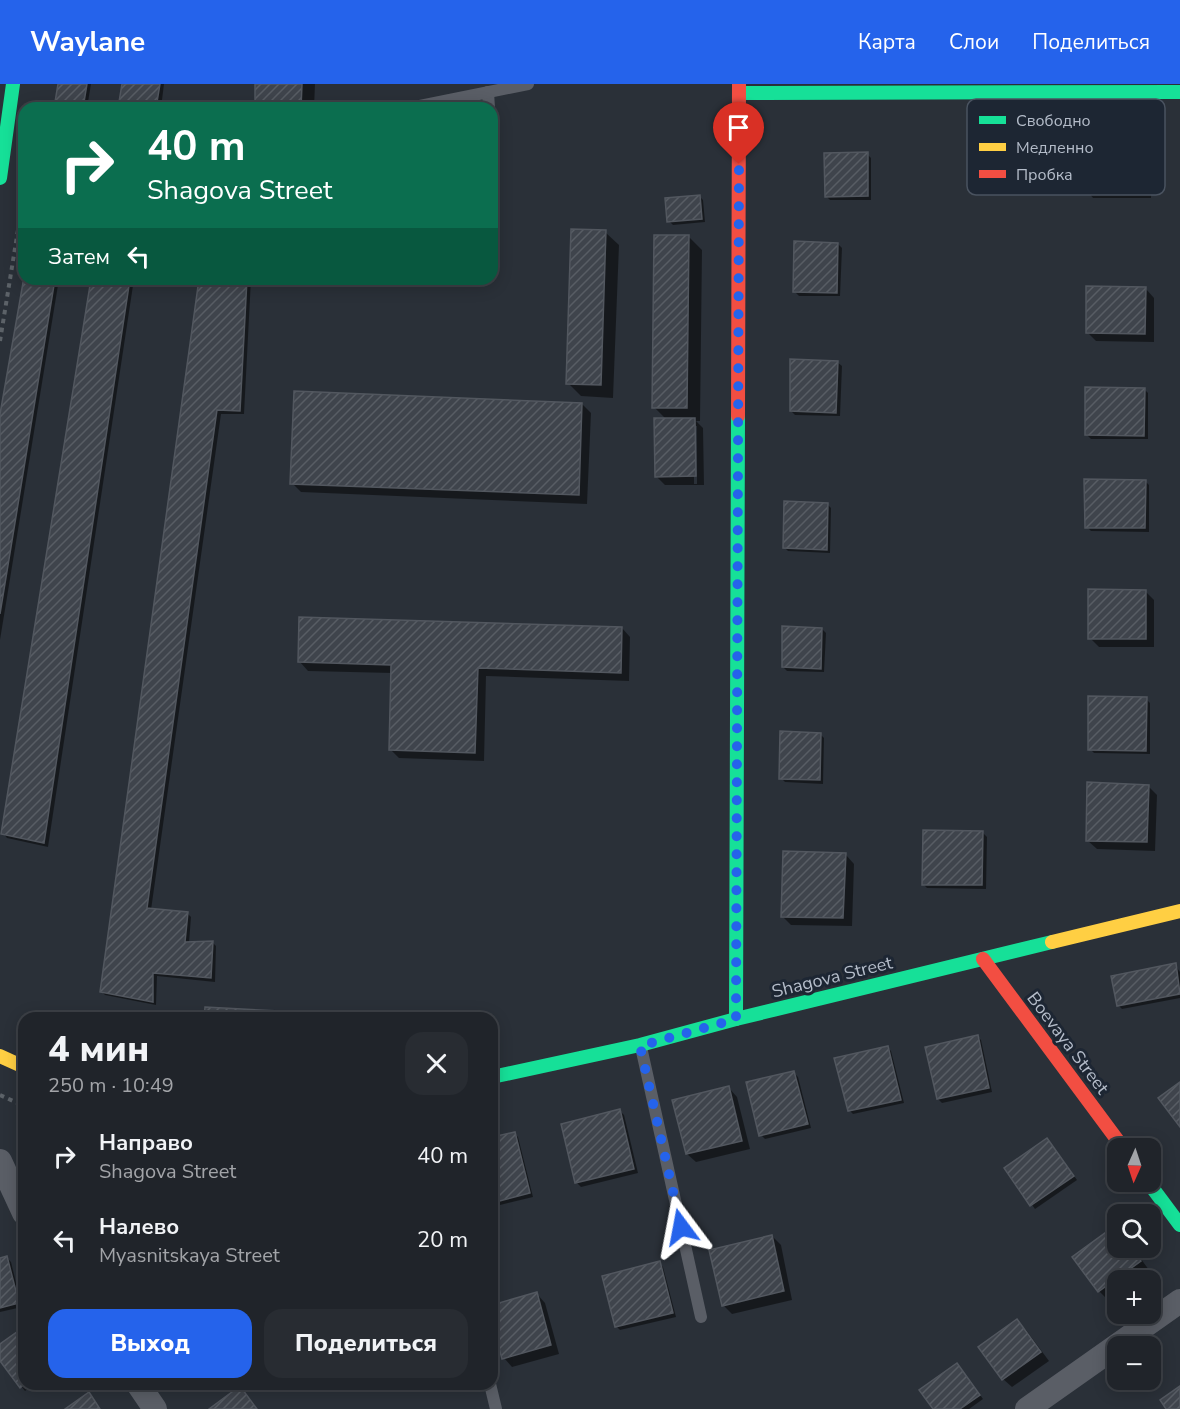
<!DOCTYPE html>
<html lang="ru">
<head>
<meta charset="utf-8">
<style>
  body { margin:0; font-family:"Nunito Sans",sans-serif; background:#282c32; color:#f1f3f6; height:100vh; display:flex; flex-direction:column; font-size:22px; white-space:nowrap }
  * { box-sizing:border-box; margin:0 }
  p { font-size:20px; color:#a2a4a8 }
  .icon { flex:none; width:33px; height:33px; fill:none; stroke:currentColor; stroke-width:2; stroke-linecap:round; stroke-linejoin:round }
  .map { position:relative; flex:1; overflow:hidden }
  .panel { position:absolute; left:18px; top:928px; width:480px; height:378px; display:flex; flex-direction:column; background:#20242a; border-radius:18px; box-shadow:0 3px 15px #0003,0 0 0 2px #3d4147 }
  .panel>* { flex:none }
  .guide { position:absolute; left:18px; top:18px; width:480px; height:183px; border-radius:18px; box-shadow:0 3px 15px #0003,0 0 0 2px #3d4147; background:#0b6e4f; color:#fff; overflow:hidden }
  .needle { width:39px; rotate:183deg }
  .fabs { position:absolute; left:1107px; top:1054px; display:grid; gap:12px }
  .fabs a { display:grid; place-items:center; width:54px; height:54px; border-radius:12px; background:#20242a; box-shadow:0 3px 15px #0003,0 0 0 2px #3d4147; font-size:30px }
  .pin { position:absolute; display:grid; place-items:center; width:51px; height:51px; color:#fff; margin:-62px -26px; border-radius:50% 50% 50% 0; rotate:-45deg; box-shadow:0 0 6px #0007 }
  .pin .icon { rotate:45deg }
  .me { position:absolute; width:66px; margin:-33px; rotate:347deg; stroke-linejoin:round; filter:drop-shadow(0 0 4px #0008) }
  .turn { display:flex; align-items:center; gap:21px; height:126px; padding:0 30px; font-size:27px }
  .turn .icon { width:78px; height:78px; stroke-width:2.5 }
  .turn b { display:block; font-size:42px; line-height:51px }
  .then { display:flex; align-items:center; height:57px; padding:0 30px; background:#0003; gap:12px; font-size:22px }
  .round { display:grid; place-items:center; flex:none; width:63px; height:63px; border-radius:18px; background:#282c32 }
  .headline { display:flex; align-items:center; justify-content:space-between; height:102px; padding:0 30px }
  h1 { font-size:36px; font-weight:800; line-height:45px }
  .cta { display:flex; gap:12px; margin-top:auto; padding:12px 30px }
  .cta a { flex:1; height:69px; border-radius:18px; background:#2563eb; color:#fff; font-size:24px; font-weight:800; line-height:69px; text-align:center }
  .cta a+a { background:#282c32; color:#f1f3f6 }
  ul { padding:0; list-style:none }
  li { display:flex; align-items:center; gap:18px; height:84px; padding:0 30px }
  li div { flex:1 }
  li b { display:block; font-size:22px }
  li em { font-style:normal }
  header { display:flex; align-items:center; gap:36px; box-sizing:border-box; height:84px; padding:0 30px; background:#2563eb; color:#fff }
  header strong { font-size:28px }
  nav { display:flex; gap:33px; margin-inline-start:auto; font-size:21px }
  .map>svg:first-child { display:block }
  .shadow { fill:#0007; fill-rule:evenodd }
  .building { fill:url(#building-hatch); stroke:#52575f; stroke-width:1.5 }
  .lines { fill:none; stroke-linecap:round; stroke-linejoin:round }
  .path { stroke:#5c6268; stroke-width:4; stroke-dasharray:4.5 4.5; stroke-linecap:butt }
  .lane { stroke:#5a5e66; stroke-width:12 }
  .street { stroke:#5a5e66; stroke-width:24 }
  .fast { stroke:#16e098; stroke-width:14 }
  .slow { stroke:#ffcf43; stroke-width:14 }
  .jam { stroke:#f24e42; stroke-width:14 }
  .route { stroke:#2563eb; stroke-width:10; stroke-dasharray:0 18 }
  .labels { text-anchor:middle; stroke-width:6; stroke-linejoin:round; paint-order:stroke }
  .street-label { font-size:18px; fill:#b4bcc9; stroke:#1d2633 }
  .key { fill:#1d2633; stroke:#4a5360; stroke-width:1.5 }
  .key-label { font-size:16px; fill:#b4bcc9 }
</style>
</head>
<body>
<header>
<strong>Waylane</strong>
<nav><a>Карта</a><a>Слои</a><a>Поделиться</a></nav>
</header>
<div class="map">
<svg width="1180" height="1325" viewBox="0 0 1180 1325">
  <defs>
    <pattern id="building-hatch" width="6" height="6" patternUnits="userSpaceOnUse" patternTransform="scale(1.5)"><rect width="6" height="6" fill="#3f444c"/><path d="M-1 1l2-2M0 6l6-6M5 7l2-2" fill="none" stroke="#585d64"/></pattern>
  </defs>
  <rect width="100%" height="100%" fill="#2a3038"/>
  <g class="shadow">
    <polygon points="59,0 91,0 87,24 55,24"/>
    <polygon points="124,0 164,0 161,24 120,24"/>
    <polygon points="257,0 315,0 314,24 256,24"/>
    <polygon points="1147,69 1152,73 1151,114 1093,114 1089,109"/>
    <polygon points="867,70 871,74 871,116 830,116 826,112"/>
    <polygon points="699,112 703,116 705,138 673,141 669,137"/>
    <polygon points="605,148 619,161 613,314 581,312 568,299"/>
    <path d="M689,153L702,166L700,337H696L703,344L704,401H665L656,392L667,336L654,323ZM694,342H697V400H694Z"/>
    <polygon points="838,160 842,164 840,212 799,212 795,208"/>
    <polygon points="25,195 59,195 0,556 0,339"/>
    <polygon points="92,195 134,195 48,763 7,754 3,749"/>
    <polygon points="200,195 251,195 244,330 221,330 151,826 187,829 191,833 189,859 212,858 216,862 215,898 157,892 156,921 105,911 101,907"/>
    <polygon points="1146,205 1154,214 1154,258 1096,257 1087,248"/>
    <polygon points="837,278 842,282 840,332 795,331 791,327"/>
    <polygon points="1144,305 1148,309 1148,355 1091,355 1087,351"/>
    <polygon points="582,320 591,329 587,420 301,408 292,399"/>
    <polygon points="1145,397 1149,401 1149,448 1091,447 1087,443"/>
    <polygon points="827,420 831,424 830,469 788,467 784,463"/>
    <polygon points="1145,507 1154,516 1154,563 1099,563 1090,554"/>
    <polygon points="622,544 630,553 629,597 486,592 484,677 399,674 390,665 392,589 308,587 300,578"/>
    <polygon points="822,545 826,549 824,588 787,587 783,583"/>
    <polygon points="1146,615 1150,619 1150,670 1094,669 1090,665"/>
    <polygon points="820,650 824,654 823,700 785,698 781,694"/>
    <polygon points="1148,702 1157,711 1155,767 1097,765 1088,757"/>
    <polygon points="983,749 987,753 986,805 927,804 923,800"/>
    <polygon points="846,771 854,780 852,842 791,841 782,832"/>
    <polygon points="1175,881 1180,888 1180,914 1122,925 1118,921"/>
    <polygon points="206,924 279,929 285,934 206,934"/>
    <polygon points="977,952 981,956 992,1008 942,1019 938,1015"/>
    <polygon points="887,963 891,967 904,1019 853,1030 849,1026"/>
    <polygon points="794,989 798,993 811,1044 765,1055 761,1051"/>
    <polygon points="729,1004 737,1013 750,1065 696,1078 687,1070"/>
    <polygon points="620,1027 624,1031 638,1089 581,1103 577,1099"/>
    <polygon points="514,1049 518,1053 533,1113 492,1123 492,1055"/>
    <polygon points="1051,1060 1077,1096 1035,1125 1006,1085"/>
    <polygon points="1116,1143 1118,1145 1118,1164 1133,1164 1149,1186 1134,1197 1118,1197 1118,1209 1108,1216 1099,1207"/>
    <polygon points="772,1152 781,1161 792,1216 732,1230 723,1221"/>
    <polygon points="7,1174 11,1178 22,1223 0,1228 0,1176"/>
    <polygon points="659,1179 663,1183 676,1233 620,1246 616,1242"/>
    <polygon points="537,1210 545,1219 559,1270 512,1283 504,1274 492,1232 492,1222"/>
    <polygon points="1017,1237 1026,1246 1049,1277 1012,1303 1003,1295"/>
    <polygon points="0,1261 24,1300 34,1300 25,1307 0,1275"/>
    <polygon points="961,1285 983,1315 969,1325 935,1325"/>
    <polygon points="409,1300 435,1300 414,1307"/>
  </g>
  <g class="building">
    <polygon points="58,0 87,0 83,24 54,24"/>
    <polygon points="122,0 160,0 156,24 118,24"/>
    <polygon points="255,0 302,0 301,24 255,24"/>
    <polygon points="868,68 868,112 825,113 824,69"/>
    <polygon points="700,111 702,135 667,138 665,114"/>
    <polygon points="571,145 606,146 601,301 566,300"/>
    <polygon points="654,151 689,151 687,324 652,324"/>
    <polygon points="794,157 838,159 837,209 793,208"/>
    <polygon points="24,193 24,195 55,195 0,530 0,330"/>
    <polygon points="91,195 130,195 44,759 1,750"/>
    <polygon points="199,195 247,195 240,327 217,326 147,824 188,828 185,858 213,857 211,894 153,889 153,918 100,908"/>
    <polygon points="1086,202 1146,203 1145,250 1086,249"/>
    <polygon points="790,275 838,277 836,329 790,327"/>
    <polygon points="1085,303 1145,304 1144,352 1085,351"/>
    <polygon points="294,307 582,319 579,411 290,400"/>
    <polygon points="654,334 695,334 696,392 655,393"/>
    <polygon points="1084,395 1146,396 1145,444 1085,444"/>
    <polygon points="784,417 828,419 827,466 783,464"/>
    <polygon points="1088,505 1146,506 1146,555 1088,555"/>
    <polygon points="299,533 622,543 621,589 478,584 475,669 389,666 391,581 298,578"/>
    <polygon points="782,542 822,544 821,585 782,583"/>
    <polygon points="1088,612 1147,613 1146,667 1088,666"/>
    <polygon points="780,647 821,649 820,696 779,695"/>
    <polygon points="1087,698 1149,701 1147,758 1086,757"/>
    <polygon points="923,746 983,747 982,801 922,801"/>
    <polygon points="783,767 846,769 843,834 781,833"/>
    <polygon points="1176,879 1180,910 1117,922 1111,892"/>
    <polygon points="205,923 279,927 279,934 204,934"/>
    <polygon points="978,951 989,1004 937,1015 925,963"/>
    <polygon points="888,962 901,1016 848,1027 834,974"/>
    <polygon points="794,987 808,1040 759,1052 746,998"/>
    <polygon points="1180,998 1180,1043 1158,1014"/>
    <polygon points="729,1002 742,1057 686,1070 672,1016"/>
    <polygon points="620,1025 634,1085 575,1099 561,1040"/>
    <polygon points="515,1048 530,1109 492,1119 492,1053"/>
    <polygon points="1047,1054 1074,1092 1030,1122 1004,1084"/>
    <polygon points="1116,1141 1118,1164 1132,1164 1141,1177 1098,1208 1072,1173"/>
    <polygon points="772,1151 784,1207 722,1222 709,1166"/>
    <polygon points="7,1172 19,1219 0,1224 0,1174"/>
    <polygon points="660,1177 673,1229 615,1243 602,1192"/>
    <polygon points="537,1208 551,1261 502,1275 492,1238 492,1221"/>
    <polygon points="1017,1235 1041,1268 1002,1296 978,1263"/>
    <polygon points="24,1243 25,1300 20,1304 0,1277 0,1260"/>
    <polygon points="957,1279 980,1311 960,1325 933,1325 919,1306"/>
    <polygon points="240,1302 257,1325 209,1325"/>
    <polygon points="1180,1302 1180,1325 1166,1325 1160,1316"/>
    <polygon points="89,1308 100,1325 65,1325"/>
  </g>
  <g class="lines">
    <g class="path">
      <polyline points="0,257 23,115"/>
      <polyline points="0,1011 24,1022"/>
    </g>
    <g class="lane">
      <polyline points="488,8 489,24"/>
      <polyline points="327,24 415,23 528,0"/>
      <polyline points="641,963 701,1233"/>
      <polyline points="490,1300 496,1325"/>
    </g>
    <g class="street">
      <polyline points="0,1077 24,1129"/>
      <polyline points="138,1300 155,1325"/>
      <polyline points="1027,1325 1180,1217"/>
    </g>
    <g class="fast">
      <polyline points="739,9 1180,8"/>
      <polyline points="0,94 13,0"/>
      <polyline points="736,935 738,332"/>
      <polyline points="492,993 640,961 736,935 1052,858"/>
      <polyline points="1148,1098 1180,1141"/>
    </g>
    <g class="slow">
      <polyline points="1052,858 1180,827"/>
      <polyline points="0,972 24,983"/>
    </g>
    <g class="jam">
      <polyline points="738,332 739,0"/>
      <polyline points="983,875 1124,1065"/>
    </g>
  </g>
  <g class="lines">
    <polyline class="route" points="681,1143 640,962 736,935 739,80"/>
  </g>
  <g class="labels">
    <g class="street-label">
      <text transform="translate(832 893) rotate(-14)" y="6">Shagova Street</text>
      <text transform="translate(1068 959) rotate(53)" y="6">Boevaya Street</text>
    </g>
  </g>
  <rect x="967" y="15" width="198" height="96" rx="9" class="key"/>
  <rect x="979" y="32" width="27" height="8" fill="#16e098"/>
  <rect x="979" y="59" width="27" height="8" fill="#ffcf43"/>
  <rect x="979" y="86" width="27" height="8" fill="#f24e42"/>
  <g class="key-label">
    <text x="1016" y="42">Свободно</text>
    <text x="1016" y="69">Медленно</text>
    <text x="1016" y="96">Пробка</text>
  </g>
</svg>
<div class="fabs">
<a><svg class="needle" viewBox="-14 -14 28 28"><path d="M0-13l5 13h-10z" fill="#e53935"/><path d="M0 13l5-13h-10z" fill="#a2a4a8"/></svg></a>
<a><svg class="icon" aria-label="search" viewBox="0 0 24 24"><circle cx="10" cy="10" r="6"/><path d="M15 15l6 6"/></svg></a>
<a>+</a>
<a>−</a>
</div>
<div class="pin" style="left:739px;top:80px;background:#d93025"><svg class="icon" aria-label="arrive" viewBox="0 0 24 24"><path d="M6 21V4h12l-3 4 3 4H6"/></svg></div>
<svg class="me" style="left:681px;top:1143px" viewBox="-20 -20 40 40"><path d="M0-17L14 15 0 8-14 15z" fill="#2563eb" stroke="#fff" stroke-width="4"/></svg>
<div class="guide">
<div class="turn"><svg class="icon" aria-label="right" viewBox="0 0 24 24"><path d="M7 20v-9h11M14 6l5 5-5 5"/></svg><div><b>40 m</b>Shagova Street</div></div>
<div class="then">Затем<svg class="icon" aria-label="left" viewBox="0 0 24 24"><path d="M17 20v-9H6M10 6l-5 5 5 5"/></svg></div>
</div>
<section class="panel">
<div class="headline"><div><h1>4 мин</h1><p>250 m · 10:49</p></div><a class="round"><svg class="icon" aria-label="close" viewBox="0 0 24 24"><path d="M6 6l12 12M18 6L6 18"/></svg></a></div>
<ul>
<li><svg class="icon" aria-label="right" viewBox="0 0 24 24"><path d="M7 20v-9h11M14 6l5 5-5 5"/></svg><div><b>Направо</b><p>Shagova Street</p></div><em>40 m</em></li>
<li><svg class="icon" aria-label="left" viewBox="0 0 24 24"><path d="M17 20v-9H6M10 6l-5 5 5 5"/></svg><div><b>Налево</b><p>Myasnitskaya Street</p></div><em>20 m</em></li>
</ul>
<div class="cta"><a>Выход</a><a>Поделиться</a></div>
</section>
</div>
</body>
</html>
